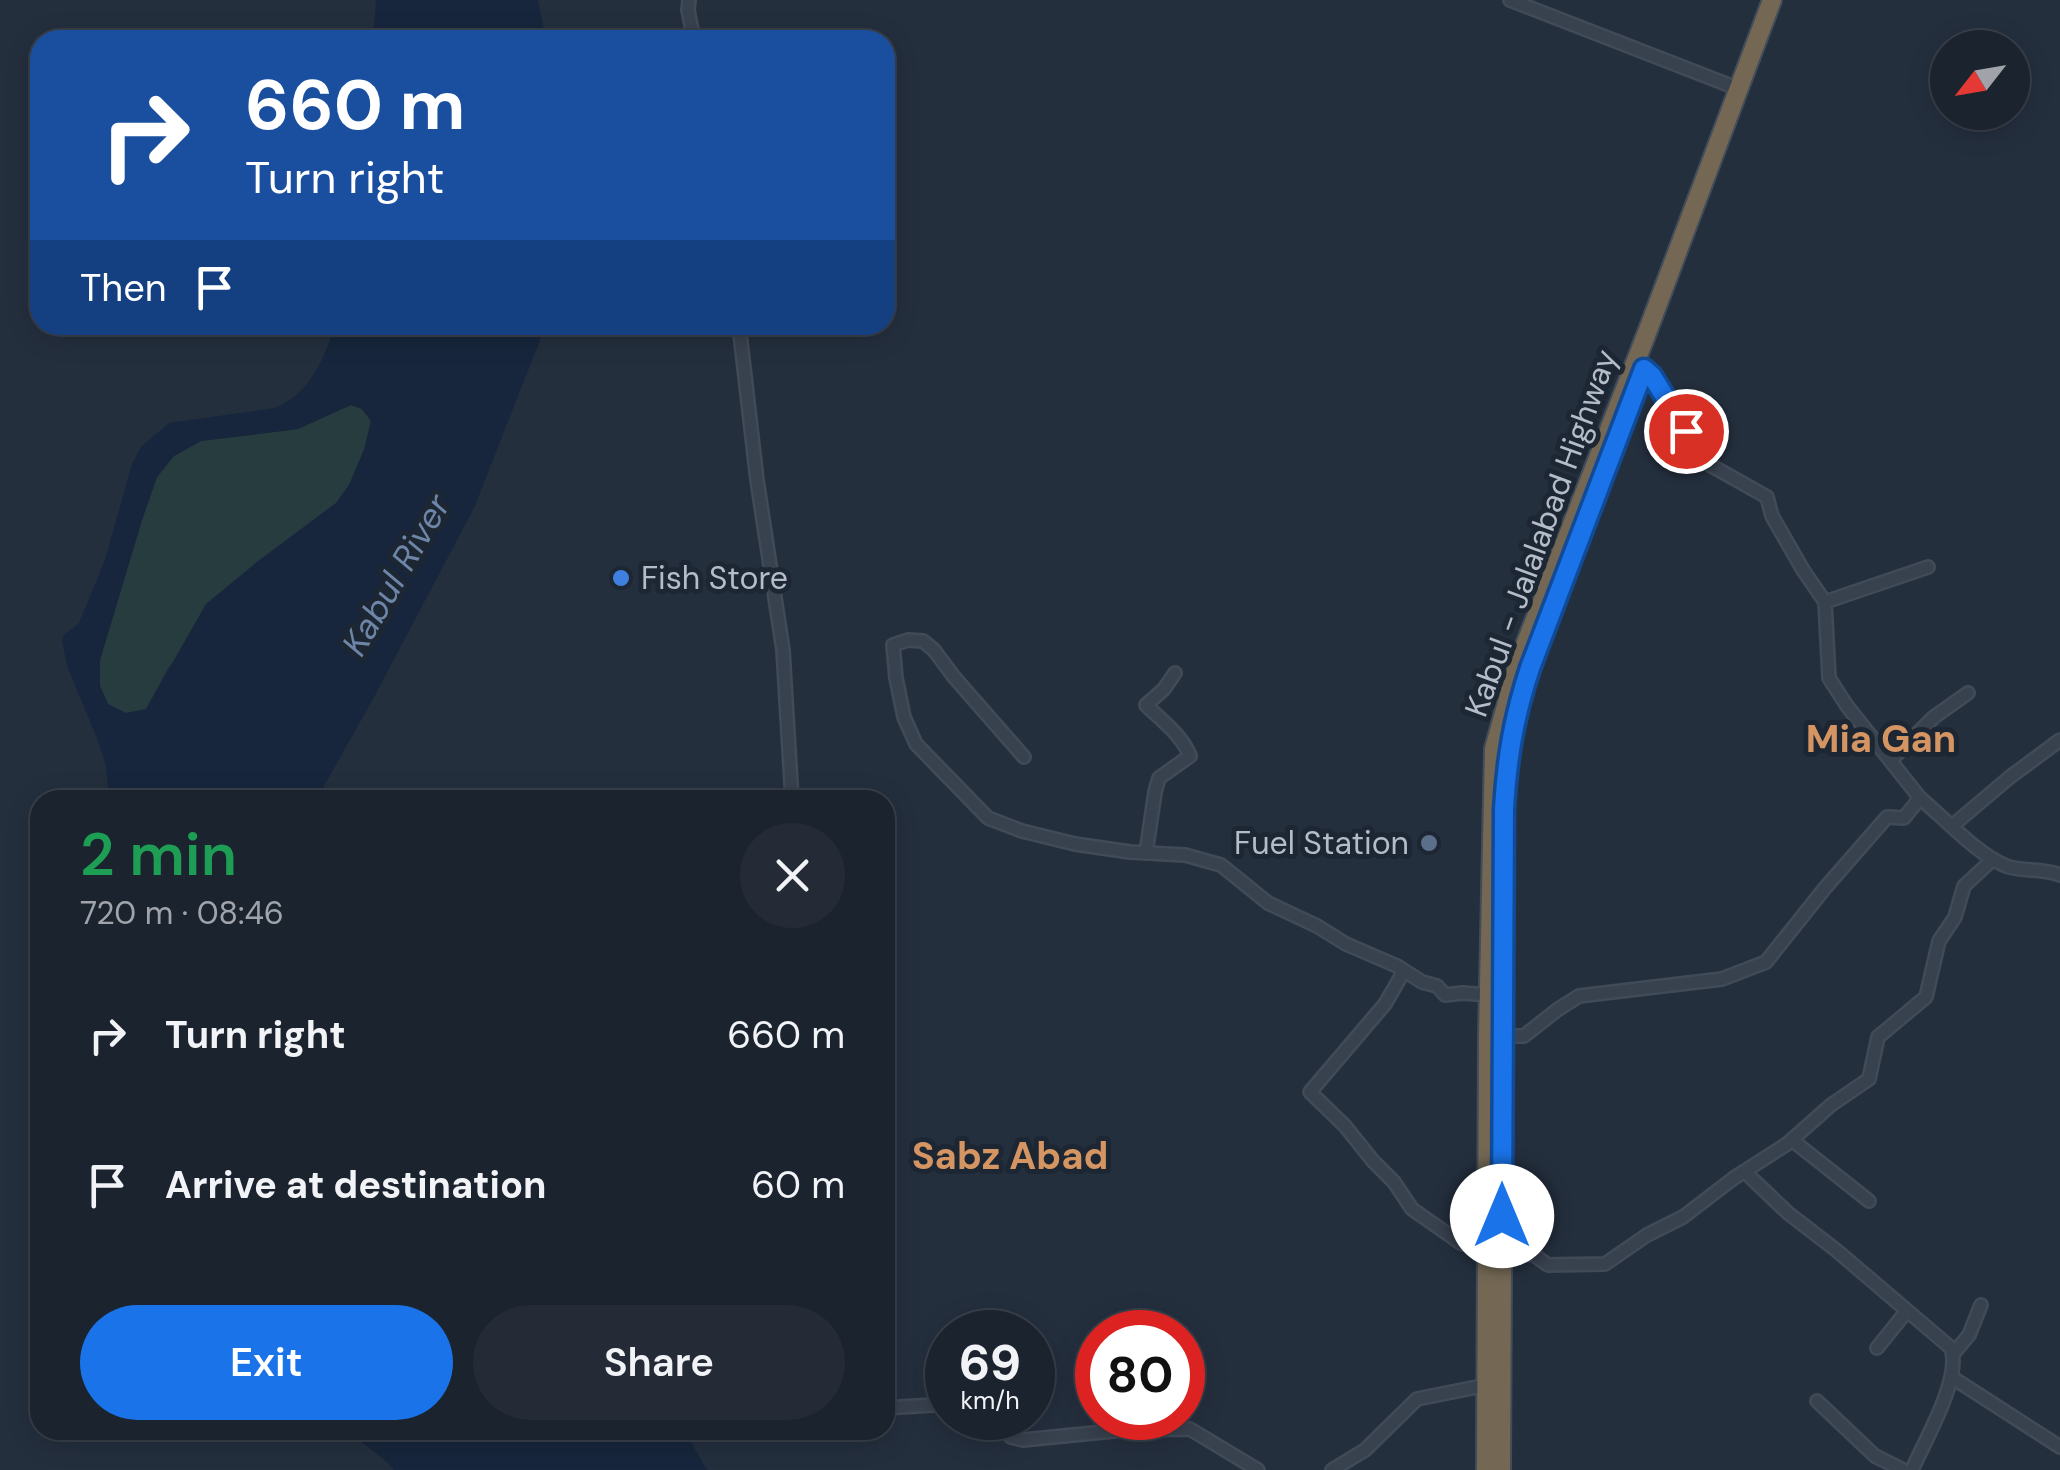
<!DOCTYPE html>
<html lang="en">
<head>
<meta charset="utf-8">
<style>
  body { margin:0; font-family:"DM Sans",sans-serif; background:#242b36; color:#f1f3f6; height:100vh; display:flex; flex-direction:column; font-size:38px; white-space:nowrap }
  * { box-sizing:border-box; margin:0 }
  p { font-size:32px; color:#a0a4aa }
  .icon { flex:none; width:55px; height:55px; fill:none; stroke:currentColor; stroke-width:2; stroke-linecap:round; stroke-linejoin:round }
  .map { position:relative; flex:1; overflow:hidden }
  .side { position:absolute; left:30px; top:790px; width:865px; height:650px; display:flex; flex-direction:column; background:#1b232e; border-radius:30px; box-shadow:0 5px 25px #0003,0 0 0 2px #39404a }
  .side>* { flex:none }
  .guide { position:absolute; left:30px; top:30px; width:865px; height:305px; border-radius:30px; box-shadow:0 5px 25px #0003,0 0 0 2px #39404a; background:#1a4fa0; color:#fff; overflow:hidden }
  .needle { width:65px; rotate:239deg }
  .controls { position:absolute; left:1930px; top:30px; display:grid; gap:20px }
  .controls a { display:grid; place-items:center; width:100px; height:100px; border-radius:50%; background:#1b232e; box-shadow:0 5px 25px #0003,0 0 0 2px #39404a; font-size:50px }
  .speed { position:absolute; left:925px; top:1310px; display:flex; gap:20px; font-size:50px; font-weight:700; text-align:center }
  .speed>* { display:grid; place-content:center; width:130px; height:130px; border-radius:50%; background:#1b232e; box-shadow:0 5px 25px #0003,0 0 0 2px #39404a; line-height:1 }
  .speed small { font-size:25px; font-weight:400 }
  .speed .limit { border:15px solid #d22; background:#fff; color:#111 }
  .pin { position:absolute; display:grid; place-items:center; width:85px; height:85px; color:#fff; margin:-42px; border:5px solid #fff; border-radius:50%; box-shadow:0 2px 10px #0007 }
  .me { position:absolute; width:110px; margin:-55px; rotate:0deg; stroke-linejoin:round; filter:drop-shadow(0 0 8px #0008) }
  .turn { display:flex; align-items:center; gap:35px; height:210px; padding:0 50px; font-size:45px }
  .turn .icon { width:130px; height:130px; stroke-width:2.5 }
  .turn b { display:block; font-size:70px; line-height:85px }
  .then { display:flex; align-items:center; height:95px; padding:0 50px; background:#0003; gap:20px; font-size:38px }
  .round { display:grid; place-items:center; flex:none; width:105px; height:105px; border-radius:52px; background:#242b36 }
  .head { display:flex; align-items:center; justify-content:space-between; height:170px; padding:0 50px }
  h1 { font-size:60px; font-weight:600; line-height:75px; color:#1e9e55 }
  .cta { display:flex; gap:20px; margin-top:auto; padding:20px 50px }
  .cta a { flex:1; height:115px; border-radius:60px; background:#1a73e8; color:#fff; font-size:40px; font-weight:600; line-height:115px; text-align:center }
  .cta a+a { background:#242b36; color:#f1f3f6 }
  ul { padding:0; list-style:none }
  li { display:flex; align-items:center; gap:30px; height:150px; padding:0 50px }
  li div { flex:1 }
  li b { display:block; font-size:38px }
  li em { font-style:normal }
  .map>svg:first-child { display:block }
  .green { fill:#263c3f }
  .water { fill:#17263c; fill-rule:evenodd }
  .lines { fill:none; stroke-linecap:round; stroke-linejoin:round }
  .minor-casing { stroke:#414a57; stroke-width:16 }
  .highway-casing { stroke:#434c59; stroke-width:22 }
  .minor { stroke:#38414e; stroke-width:11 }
  .highway { stroke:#746855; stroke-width:18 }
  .route-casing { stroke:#114b97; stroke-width:25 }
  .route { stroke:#1a73e8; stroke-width:18 }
  .shop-dot { fill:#3f7fe0; stroke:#1d2633; stroke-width:4 }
  .service-dot { fill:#5c6f8a; stroke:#1d2633; stroke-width:4 }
  .labels { text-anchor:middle; stroke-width:10; stroke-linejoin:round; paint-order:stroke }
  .street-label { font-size:32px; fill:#b4bcc9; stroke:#1d2633 }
  .poi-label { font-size:32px; fill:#b4bcc9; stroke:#1d2633; text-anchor:start }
  .water-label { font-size:35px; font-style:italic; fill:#6d86a8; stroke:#1d2633 }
  .quarter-label { font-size:38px; font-weight:bold; fill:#d59563; stroke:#1d2633 }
</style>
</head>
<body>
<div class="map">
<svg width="2060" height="1470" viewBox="0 0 2060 1470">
  <rect width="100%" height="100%" fill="#242f3e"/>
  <polygon class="green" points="351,405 362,409 371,421 364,450 349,485 336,503 257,562 168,668 146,709 126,713 108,704 100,686 100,660 142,520 157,477 174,456 201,441 298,429"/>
  <g class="water">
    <polygon points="376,0 538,0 546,40 373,40"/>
    <path d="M335,325H546L474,508L373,699L316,800H109L106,766L97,738L67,666L62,640L64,635L79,623L105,560L132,464L141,447L169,423L275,408C310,393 324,360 335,325ZM351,405L362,409L371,421L364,450L349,485L336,503L257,562L206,604L146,709L126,713L108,704L100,686V660L142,520L157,477L174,456L201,441L298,429Z"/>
    <polygon points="346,1430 684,1430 707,1470 394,1470 387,1462"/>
  </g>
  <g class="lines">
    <g class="minor-casing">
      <g id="minor">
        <polyline points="689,0 688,10 694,40"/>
        <polyline points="1510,0 1739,89"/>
        <polyline points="739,325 757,480 783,650 792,800"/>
        <polyline points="1825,602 1928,567"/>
        <polyline points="1024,757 954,677 934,650 923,641 908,640 893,645 896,678 904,717 916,744 988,818 1022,831 1075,844 1130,852 1185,855 1221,865 1268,903 1317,926 1346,944 1397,966 1422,982 1437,986 1445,995 1463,993 1489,995"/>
        <polyline points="1891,760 1934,717 1968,693"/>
        <path d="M1920,798C1944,818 1978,855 2006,866C2023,872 2042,868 2060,875"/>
        <polyline points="1952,826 2010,777 2060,740"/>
        <path d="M1146,853L1155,792L1159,778L1190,756C1183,736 1161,720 1146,705L1164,689L1175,673"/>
        <polyline points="1404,971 1385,1004 1310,1092 1345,1126 1373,1161 1394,1182 1412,1209 1462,1244 1487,1244"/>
        <polyline points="1498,1036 1524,1036 1557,1010 1579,996 1722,979 1766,962 1825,888 1887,817 1904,818 1920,798 1847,706 1829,678 1825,602 1803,570 1772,516 1767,497 1710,465 1652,376 1644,369"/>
        <polyline points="1792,1140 1869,1201"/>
        <path d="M1745,1172L1788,1213L1836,1250L1951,1348C1962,1378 1925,1440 1912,1470"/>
        <polyline points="1502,1252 1534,1255 1548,1265 1605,1264 1647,1235 1683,1217 1734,1178 1787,1144 1831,1105 1869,1079 1878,1037 1926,997 1939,941 1955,917 1964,886 1992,860"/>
        <polyline points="1877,1348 1906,1312"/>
        <polyline points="1954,1353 1969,1335 1981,1305"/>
        <polyline points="1953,1378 2060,1447"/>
        <polyline points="1817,1401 1875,1456 1903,1470"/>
        <polyline points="885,1408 948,1404"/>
        <polyline points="1010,1418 1011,1437 1023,1440 1124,1430 1190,1429 1258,1470"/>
        <polyline points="1332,1470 1365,1450 1417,1399 1487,1385"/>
      </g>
    </g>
    <g class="highway-casing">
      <g id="highway">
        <polyline points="1504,805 1507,767 1516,712 1546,627"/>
        <polyline points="1486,1470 1488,1036 1494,749 1518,663 1648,330 1772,0"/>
        <polyline points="1501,1470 1504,856"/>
      </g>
    </g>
    <use href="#minor" class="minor"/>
    <use href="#highway" class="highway"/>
  </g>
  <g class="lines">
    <g class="route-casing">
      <path id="route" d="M1502,1216L1504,809C1507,757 1514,717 1530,668L1644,369L1652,376L1686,431"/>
    </g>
    <use href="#route" class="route"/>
  </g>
  <circle class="shop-dot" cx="621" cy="578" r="10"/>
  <circle class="service-dot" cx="1429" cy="843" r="10"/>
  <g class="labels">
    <g class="street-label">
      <text transform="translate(1541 533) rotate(-70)" y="11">Kabul - Jalalabad Highway</text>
    </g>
    <g class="poi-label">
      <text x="641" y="589">Fish Store</text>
      <text x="1409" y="854" text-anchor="end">Fuel Station</text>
    </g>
    <g class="water-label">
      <text transform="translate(396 575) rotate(-60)" y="12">Kabul River</text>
    </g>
    <g class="quarter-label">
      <text x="1881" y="752">Mia Gan</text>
      <text x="1010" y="1169">Sabz Abad</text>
    </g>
  </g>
</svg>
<div class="controls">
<a><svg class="needle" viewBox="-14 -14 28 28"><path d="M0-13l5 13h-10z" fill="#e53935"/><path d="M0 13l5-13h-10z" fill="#a0a4aa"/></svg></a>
</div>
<div class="speed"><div>69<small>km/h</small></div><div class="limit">80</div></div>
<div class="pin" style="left:1686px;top:431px;background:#d93025"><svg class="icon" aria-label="arrive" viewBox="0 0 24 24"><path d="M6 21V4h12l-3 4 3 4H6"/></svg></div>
<svg class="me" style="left:1502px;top:1216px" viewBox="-20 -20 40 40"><circle r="19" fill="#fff"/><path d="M0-13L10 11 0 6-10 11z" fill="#1a73e8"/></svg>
<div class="guide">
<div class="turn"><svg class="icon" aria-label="right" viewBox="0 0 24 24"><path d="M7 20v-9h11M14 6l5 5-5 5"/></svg><div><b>660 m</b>Turn right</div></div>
<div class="then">Then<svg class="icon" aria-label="arrive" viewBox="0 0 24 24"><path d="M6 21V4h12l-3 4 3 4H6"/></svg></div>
</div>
<section class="side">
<div class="head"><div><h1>2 min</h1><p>720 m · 08:46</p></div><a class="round"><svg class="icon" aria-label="close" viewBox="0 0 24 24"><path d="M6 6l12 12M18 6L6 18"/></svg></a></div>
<ul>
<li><svg class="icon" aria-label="right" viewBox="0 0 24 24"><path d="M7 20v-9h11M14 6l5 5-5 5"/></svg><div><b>Turn right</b></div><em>660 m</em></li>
<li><svg class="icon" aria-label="arrive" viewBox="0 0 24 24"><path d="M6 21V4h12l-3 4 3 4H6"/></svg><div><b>Arrive at destination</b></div><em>60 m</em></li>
</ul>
<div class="cta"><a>Exit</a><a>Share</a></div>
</section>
</div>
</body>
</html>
